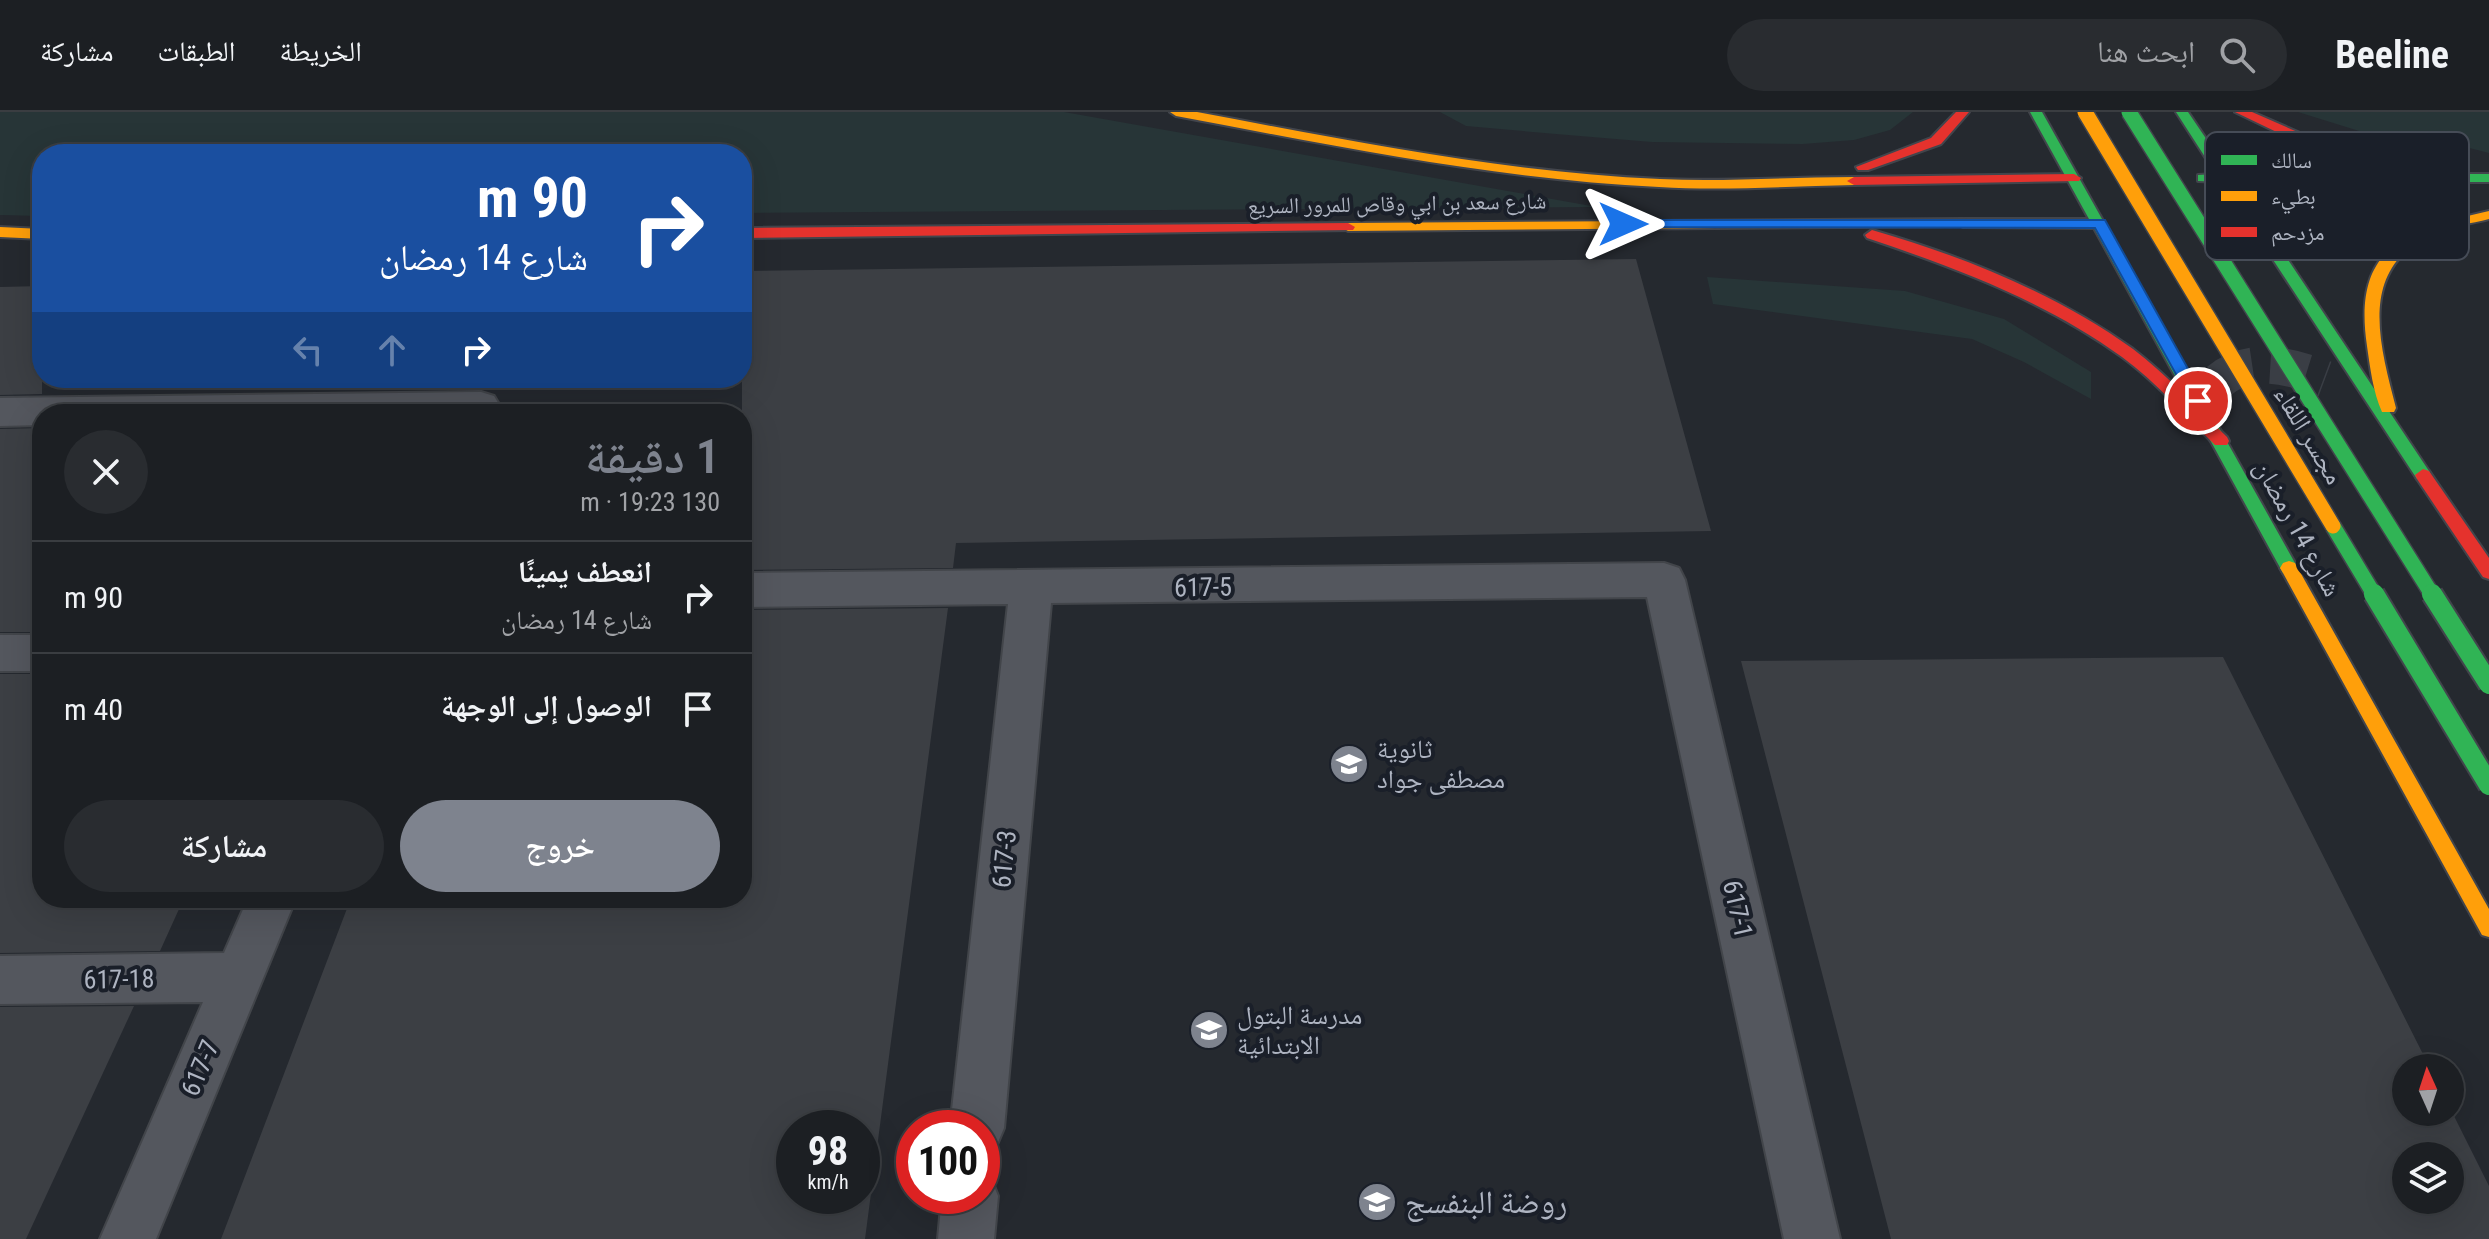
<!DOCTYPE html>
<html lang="ar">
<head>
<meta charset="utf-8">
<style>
  body { margin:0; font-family:"Roboto Condensed","Noto Naskh Arabic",sans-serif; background:#292c30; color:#f1f3f6; direction:rtl; height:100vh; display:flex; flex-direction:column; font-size:30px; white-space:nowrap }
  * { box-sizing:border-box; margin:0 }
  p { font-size:26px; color:#a0a2a6 }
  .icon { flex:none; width:44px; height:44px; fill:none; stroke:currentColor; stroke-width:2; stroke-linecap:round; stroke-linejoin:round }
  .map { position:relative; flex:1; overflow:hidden; direction:ltr }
  .details { position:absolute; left:32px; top:292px; width:720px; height:504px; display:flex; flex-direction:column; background:#1c1f23; border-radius:32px; box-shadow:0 8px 32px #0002,0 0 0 2px #3a3d41; direction:rtl }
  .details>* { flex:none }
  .hud { position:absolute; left:32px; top:32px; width:720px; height:244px; border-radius:32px; box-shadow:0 8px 32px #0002,0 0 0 2px #3a3d41; direction:rtl; background:#1a4fa0; color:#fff; overflow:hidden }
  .needle { width:52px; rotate:357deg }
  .controls { position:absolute; left:2392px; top:942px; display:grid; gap:16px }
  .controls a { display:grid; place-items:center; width:72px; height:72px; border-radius:50%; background:#1c1f23; box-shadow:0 8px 32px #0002,0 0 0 2px #3a3d41; font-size:40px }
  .speed { position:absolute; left:776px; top:998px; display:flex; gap:16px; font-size:40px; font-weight:700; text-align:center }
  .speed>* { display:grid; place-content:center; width:104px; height:104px; border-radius:50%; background:#1c1f23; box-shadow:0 8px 32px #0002,0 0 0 2px #3a3d41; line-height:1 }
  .speed small { font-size:20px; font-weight:400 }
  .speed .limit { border:12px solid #d22; background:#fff; color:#111 }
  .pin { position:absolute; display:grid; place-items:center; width:68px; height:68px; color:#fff; margin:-34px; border:4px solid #fff; border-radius:50%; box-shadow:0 2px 8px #0007 }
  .me { position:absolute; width:88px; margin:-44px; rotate:90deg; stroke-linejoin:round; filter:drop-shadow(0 0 6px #0008) }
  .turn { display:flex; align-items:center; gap:28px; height:168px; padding:0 32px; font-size:36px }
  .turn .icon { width:104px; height:104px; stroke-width:2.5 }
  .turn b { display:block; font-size:56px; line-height:68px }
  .lanes { display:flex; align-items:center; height:76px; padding:0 32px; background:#0003; justify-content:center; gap:40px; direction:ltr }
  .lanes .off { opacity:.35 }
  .round { display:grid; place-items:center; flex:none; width:84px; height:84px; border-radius:42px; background:#292c30 }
  .overview { display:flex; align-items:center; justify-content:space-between; height:136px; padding:0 32px }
  h1 { font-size:48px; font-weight:600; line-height:60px; color:#7e838e }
  .primary-button { display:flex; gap:16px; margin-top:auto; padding:16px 32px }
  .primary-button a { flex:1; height:92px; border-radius:48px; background:#7e838e; color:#fff; font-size:32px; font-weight:600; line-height:92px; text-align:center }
  .primary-button a+a { background:#292c30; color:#f1f3f6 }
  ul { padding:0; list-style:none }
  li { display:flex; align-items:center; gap:24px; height:112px; padding:0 32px; border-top:2px solid #3a3d41 }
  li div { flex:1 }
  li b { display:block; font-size:30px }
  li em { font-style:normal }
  header { display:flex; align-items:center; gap:48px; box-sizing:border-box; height:112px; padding:0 40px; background:#1c1f23; border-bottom:2px solid #3a3d41 }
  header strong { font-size:38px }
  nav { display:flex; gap:44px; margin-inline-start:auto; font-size:28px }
  .search { width:560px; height:72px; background:#292c30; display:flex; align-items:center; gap:20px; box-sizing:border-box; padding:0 28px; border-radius:44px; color:#a0a2a6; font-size:30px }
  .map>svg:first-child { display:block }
  .green { fill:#273537 }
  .building { fill:#3c3f44; fill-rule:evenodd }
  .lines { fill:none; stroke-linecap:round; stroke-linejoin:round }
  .primary-tunnel { stroke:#3a3e45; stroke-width:37; stroke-dasharray:37 18; stroke-linecap:butt }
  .street-casing { stroke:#42454a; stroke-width:4 }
  .fast-casing { stroke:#42454c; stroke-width:4 }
  .slow-casing { stroke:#42454c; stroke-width:4 }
  .jam-casing { stroke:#42454c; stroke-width:4 }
  .street { fill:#54575e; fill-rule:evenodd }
  .fast { fill:#30b455; fill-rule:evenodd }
  .slow { fill:#ff9f0a; fill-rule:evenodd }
  .jam { fill:#e5322d; fill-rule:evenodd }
  .fast-bridge-far1-casing { stroke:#42454c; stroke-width:18; stroke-linecap:butt }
  .fast-bridge-casing { stroke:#42454c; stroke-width:24; stroke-linecap:butt }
  .slow-bridge-casing { stroke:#42454c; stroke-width:18; stroke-linecap:butt }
  .fast-bridge-far1 { stroke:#30b455; stroke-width:15 }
  .fast-bridge { stroke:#30b455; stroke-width:20 }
  .slow-bridge { stroke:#ff9f0a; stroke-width:15 }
  .route { fill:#1a73e8; stroke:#114b97; stroke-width:2 }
  .labels { text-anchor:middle; stroke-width:8; stroke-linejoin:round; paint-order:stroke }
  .far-street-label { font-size:22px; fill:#aeb4c1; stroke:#1a1f29 }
  .street-label { font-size:26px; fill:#aeb4c1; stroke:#1a1f29 }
  .poi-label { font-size:26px; fill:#aeb4c1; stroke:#1a1f29; text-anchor:start }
  .near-poi-label { font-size:32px; fill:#aeb4c1; stroke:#1a1f29; text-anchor:start }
  .key { fill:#1a1f29; stroke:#464c57; stroke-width:2 }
  .key-label { font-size:22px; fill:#aeb4c1 }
</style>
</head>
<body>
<header>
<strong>Beeline</strong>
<div class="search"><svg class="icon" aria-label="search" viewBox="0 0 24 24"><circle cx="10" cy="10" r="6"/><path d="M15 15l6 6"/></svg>ابحث هنا</div>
<nav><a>الخريطة</a><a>الطبقات</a><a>مشاركة</a></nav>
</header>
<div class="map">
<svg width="2489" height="1127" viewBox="0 0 2489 1127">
  <rect width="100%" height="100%" fill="#25292f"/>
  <g class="green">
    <polygon points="0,0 1064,0 1597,95 742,101 742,42 42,42 42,104 0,103"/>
    <polygon points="1440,0 1913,0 1890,18 1854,28 1803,32 1652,30 1556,22 1466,14"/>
    <polygon points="2298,0 2489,0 2489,41 2454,32 2388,28"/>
    <polygon points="1707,165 1905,179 2004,207 2091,260 2091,287 2024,250 1972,227 1713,192"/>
  </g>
  <g class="building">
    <polygon points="1636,147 1711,419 956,431 953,456 742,458 742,159"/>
    <polygon points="42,174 42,282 0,283 0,175"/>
    <polygon points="42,316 42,520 0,520 0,317"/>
    <path d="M948,496L865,1127H221L351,786H742V498ZM794,1016H862V1084H794Z"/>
    <path d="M2223,545L2430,956H2406V1000H2450V996L2489,1074V1127H1891L1741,549ZM2406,1044H2450V1088H2406Z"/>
    <polygon points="0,562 42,562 42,786 184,786 160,839 0,841"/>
    <polygon points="134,894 26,1127 0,1127 0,895"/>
  </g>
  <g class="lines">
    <path class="primary-tunnel" d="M2219,269C2250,243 2290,254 2325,267"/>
    <g class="street-casing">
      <g id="street">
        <polygon points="481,280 494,284 500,294 495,302 42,302 42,313 0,314 0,286"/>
        <polygon points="1664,451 1679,456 1685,468 1840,1127 1784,1127 1647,485 1051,491 1004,1016 996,1035 982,1041 982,1016 950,1016 1008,492 742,495 742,461"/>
        <rect x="0" y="523" width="42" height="36"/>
        <polygon points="248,786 296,786 156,1127 100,1127 203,890 0,892 0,844 224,841"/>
        <polygon points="982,1061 990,1064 998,1084 994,1127 938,1127 942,1084 982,1084"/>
      </g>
    </g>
    <g class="fast-casing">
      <g id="fast">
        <polygon points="2030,0 2042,0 2295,451 2298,456 2295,461 2283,461 2094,116 1963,115 1956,111 1963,107 2089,107"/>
        <polygon points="2176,0 2188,0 2230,62 2489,62 2489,70 2236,70 2429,359 2431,363 2429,367 2417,367 2222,70 2198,69 2198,63 2216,62"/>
      </g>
    </g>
    <g class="slow-casing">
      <g id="slow">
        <path d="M1170,0H1197C1350,29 1504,60 1660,67C1724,70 1789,65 1854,65L1861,69L1854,73C1789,74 1724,79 1659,75C1496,67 1336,34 1176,4Z"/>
        <path d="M2489,99V107C2471,112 2451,113 2434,121C2357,156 2379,230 2396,296L2394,300H2382C2373,280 2370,255 2367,234C2352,133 2407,118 2489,99Z"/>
        <polygon points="1963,107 1970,111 1968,114 1348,119 1341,115 1348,111"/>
        <polygon points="0,115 42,117 42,127 0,125"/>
        <polygon points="2289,449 2295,451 2489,797 2489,825 2482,823 2283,461 2280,456 2283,451"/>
      </g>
    </g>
    <g class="jam-casing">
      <g id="jam">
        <polygon points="1956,0 1969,0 1941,32 1868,58 1858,58 1856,55 1931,26"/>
        <polygon points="2235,0 2252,0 2316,28 2389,47 2391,50 2384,54 2306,34"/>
        <polygon points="2074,62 2081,66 2079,69 1854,73 1847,69 1854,65"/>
        <polygon points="2451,100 2456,101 2456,107 2231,114 2224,110 2231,106"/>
        <polygon points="1348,111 1355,115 1353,118 742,126 742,116"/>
        <path d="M1872,118C1963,144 2056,182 2133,237C2167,263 2196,295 2227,325L2229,329L2227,333H2215C2185,303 2156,270 2122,245C2045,189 1956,156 1867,126L1865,123Z"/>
        <polygon points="2423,357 2429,359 2489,446 2489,467 2483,465 2417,367 2415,363"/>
      </g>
    </g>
    <use href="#street" class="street"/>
    <use href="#fast" class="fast"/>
    <use href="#slow" class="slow"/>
    <use href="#jam" class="jam"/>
    <g class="fast-bridge-far1-casing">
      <g id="fast-bridge-far1">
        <polyline points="2129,0 2433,484"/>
        <polyline points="2333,414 2375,484"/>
      </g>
    </g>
    <g class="fast-bridge-casing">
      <g id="fast-bridge">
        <polyline points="2374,482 2489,673"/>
        <polyline points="2432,482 2489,572"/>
      </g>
    </g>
    <g class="slow-bridge-casing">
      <polyline id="slow-bridge" points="2085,0 2333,414"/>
    </g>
    <use href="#fast-bridge-far1" class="fast-bridge-far1"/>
    <use href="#fast-bridge" class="fast-bridge"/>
    <use href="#slow-bridge" class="slow-bridge"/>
  </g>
  <polygon class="route" points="1623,108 2105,108 2206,289 2204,293 2193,293 2095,116 1618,115 1616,112"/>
  <defs>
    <g id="school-disc" transform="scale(2)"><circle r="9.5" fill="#7e838e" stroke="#1a1f29"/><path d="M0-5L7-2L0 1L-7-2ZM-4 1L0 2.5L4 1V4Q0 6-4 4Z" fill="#fff"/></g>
  </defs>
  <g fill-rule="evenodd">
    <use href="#school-disc" x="1349" y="652"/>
    <use href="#school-disc" x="1209" y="918"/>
    <use href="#school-disc" x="1377" y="1090"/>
  </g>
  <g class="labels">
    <g class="far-street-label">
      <text transform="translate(1397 91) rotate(-1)" y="8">شارع سعد بن ابي وقاص للمرور السريع</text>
    </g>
    <g class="street-label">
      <text transform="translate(2309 323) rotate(59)" y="9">مجسر اللقاء</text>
      <text transform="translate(2298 416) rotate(61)" y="9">شارع 14 رمضان</text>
      <text transform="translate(1203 475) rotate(-1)" y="9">617-5</text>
      <text transform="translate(1004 747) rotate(-84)" y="9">617-3</text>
      <text transform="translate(1738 797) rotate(77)" y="9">617-1</text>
      <text transform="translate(119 867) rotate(-1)" y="9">617-18</text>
      <text transform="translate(200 956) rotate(-67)" y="9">617-7</text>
    </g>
    <g class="poi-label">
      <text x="1377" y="646">ثانوية<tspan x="1377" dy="30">مصطفى جواد</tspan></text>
      <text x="1237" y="912">مدرسة البتول<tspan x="1237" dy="30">الابتدائية</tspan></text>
    </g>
    <g class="near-poi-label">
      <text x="1405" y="1101">روضة البنفسج</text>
    </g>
  </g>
  <rect x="2205" y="20" width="264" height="128" rx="12" class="key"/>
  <rect x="2221" y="43" width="36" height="10" fill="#30b455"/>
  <rect x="2221" y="79" width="36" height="10" fill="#ff9f0a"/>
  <rect x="2221" y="115" width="36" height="10" fill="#e5322d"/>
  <g class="key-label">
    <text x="2271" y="56">سالك</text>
    <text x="2271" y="92">بطيء</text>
    <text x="2271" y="128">مزدحم</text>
  </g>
</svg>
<div class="controls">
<a><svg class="needle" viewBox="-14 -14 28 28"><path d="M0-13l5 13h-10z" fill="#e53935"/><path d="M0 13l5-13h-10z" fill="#a0a2a6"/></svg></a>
<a><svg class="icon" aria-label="layers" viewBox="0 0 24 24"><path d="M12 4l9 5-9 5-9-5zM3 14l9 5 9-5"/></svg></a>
</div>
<div class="speed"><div>98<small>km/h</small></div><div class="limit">100</div></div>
<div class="pin" style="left:2198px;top:289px;background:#d93025"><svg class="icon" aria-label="arrive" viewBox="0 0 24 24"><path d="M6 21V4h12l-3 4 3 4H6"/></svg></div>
<svg class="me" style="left:1623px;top:112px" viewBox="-20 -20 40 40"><path d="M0-17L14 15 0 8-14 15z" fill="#1a73e8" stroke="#fff" stroke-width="4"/></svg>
<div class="hud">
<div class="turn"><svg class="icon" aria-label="right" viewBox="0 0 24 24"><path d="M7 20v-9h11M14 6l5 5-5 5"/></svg><div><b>90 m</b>شارع 14 رمضان</div></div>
<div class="lanes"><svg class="icon off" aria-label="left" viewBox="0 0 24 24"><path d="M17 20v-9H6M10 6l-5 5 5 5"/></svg><svg class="icon off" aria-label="ahead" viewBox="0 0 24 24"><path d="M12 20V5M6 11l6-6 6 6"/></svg><svg class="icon" aria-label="right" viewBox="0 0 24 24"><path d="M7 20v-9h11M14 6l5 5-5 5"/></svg></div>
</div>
<section class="details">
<div class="overview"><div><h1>1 دقيقة</h1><p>130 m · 19:23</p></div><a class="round"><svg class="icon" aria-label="close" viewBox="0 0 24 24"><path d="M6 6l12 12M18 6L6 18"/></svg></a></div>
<ul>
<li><svg class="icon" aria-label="right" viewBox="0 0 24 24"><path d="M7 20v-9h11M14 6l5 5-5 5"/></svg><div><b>انعطف يمينًا</b><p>شارع 14 رمضان</p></div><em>90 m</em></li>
<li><svg class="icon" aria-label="arrive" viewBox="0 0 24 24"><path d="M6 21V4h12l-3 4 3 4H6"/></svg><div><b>الوصول إلى الوجهة</b></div><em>40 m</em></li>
</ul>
<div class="primary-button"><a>خروج</a><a>مشاركة</a></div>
</section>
</div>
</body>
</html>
